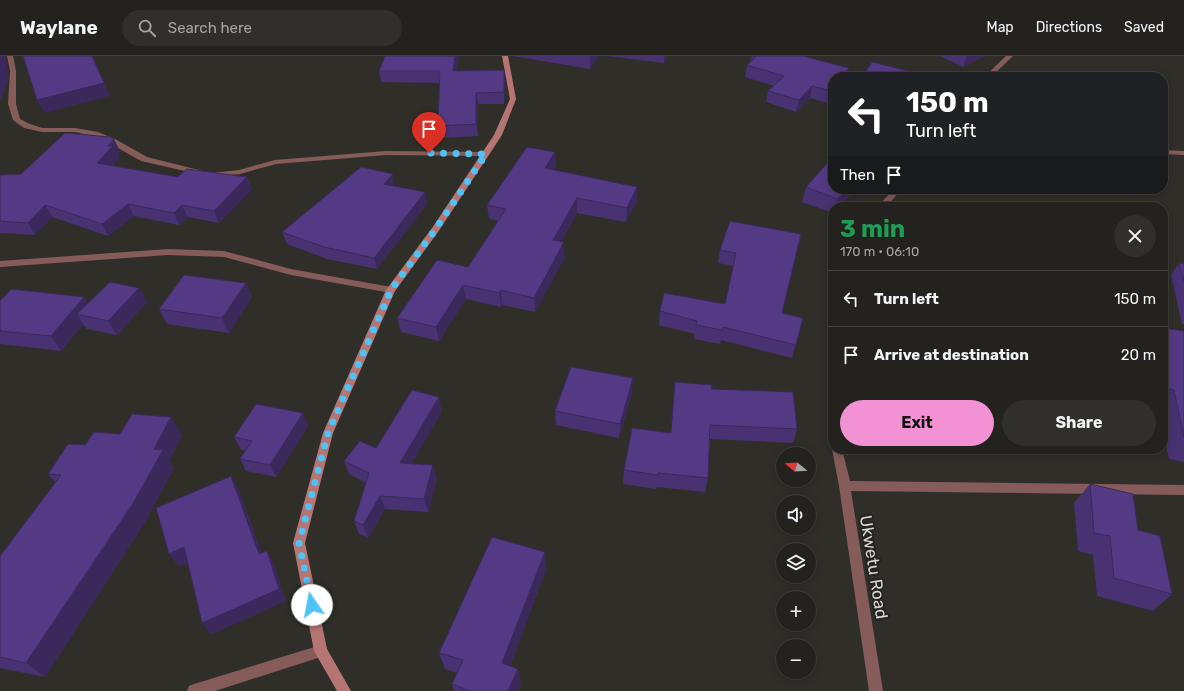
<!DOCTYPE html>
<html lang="en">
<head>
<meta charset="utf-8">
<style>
  body { margin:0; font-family:Rubik,sans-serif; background:#302f2c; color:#f1f3f6; height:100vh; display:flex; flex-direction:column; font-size:15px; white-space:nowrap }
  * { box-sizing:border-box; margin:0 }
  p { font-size:13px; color:#a3a4a4 }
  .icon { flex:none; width:22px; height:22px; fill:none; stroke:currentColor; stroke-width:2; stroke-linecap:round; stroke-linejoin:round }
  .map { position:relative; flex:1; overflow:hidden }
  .side { position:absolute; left:828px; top:146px; width:340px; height:252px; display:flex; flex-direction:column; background:#24221f; border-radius:16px; box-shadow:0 2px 10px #0003,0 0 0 1px #413f3d }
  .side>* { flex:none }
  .banner { position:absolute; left:828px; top:16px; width:340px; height:122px; border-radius:16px; box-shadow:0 2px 10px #0003,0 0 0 1px #413f3d; background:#202124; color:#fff; overflow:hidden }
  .needle { width:26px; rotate:288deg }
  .controls { position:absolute; left:776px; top:391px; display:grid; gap:8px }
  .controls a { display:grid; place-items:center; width:40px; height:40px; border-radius:50%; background:#24221f; box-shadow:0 2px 10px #0003,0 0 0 1px #413f3d; font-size:20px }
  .pin { position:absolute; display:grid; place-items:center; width:34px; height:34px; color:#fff; margin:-41px -17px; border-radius:50% 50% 50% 0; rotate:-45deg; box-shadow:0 0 4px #0007 }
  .pin .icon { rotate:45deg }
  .me { position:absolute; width:44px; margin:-22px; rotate:348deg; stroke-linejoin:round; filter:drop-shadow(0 0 3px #0008) }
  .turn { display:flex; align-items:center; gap:14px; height:84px; padding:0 12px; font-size:18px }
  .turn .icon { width:52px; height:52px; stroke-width:2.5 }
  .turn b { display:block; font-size:28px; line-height:34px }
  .then { display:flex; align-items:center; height:38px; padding:0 12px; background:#0003; gap:8px; font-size:15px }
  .round { display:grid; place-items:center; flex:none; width:42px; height:42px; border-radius:21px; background:#302f2c }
  .headline { display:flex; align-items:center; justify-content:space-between; height:68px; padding:0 12px }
  h1 { font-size:24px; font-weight:700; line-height:30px; color:#1e9e55 }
  .cta { display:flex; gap:8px; margin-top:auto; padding:8px 12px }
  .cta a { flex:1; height:46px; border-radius:24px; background:#f391d5; color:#111; font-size:16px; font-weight:700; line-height:46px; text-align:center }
  .cta a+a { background:#302f2c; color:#f1f3f6 }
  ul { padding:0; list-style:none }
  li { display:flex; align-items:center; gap:12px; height:56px; padding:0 12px; border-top:1px solid #413f3d }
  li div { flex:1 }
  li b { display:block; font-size:15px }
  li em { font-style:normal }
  header { display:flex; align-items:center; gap:24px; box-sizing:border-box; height:56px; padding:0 20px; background:#24221f; border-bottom:1px solid #413f3d }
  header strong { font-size:19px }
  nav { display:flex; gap:22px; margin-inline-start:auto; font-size:14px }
  .search { width:280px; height:36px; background:#302f2c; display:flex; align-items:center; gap:10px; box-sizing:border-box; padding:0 14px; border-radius:22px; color:#a3a4a4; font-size:15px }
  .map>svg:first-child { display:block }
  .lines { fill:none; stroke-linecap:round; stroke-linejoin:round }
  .street { fill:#855c5a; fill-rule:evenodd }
  .secondary { fill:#b57572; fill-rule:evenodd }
  .wall { fill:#483272 }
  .shaded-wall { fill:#3b295c }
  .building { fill:#543a84; stroke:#3b295c }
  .route { stroke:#4fc3f7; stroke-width:7; stroke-dasharray:0 12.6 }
  .labels { text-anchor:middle; stroke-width:4; stroke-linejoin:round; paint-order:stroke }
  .near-street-label { font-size:17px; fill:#d7d6d3; stroke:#262420 }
</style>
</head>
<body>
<header>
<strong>Waylane</strong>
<div class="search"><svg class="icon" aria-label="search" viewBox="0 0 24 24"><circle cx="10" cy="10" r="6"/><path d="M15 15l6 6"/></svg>Search here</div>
<nav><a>Map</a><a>Directions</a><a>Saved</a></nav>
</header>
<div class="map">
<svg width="1184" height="635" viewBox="0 0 1184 635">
  <rect width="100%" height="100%" fill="#302e29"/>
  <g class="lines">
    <g class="street">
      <polygon points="7,0 13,0 16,15 16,48 20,63 30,68 42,72 75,72 98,76 115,83 147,101 211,117 239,114 275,104 386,95 486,96 490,98 486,100 386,99 276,108 240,118 211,121 141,105 109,87 93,80 75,76 42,76 24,72 13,64 8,48 10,15"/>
      <polygon points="1006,0 1013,0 991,21 984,21"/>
      <polygon points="1163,94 1184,95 1184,99 1163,98"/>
      <polygon points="894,133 902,133 886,151 877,151"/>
      <polygon points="168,193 224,195 291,213 391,231 396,234 391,237 291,219 224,201 168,199 0,211 0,205"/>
      <polygon points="833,308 833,317 829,316 828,313 829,309"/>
      <polygon points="833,390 833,393 842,393 850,425 1184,429 1184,439 851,435 883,635 869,635 839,430 832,393"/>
      <polygon points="321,589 326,591 328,595 326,599 321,601 215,635 187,635 189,630 194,628"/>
    </g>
    <polygon class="secondary" points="502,0 508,0 516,43 502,79 438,176 395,235 333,377 305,487 327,593 351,635 337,635 314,595 293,487 323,377 386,234 432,172 494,79 510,43"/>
  </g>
  <g class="wall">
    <polygon points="459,0 456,15 504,14 505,25 504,48 478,48 478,80 440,82 438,70 440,27 381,26 379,15"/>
    <polygon points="513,0 599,0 590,13"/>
    <polygon points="607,0 667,0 664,7"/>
    <polygon points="751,0 849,12 833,41 828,47 810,42 796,56 766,46 768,35 774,30 745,21 747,9 750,7"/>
    <polygon points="940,0 985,0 963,11"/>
    <polygon points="120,95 117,98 119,102 112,110 178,121 247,121 252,133 219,167 188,161 179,169 134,160 108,180 52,161 35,179 0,177 0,119 21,118"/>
    <polygon points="555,96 556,110 553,114 637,131 637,145 626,166 577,157 561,186 565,201 535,256 502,249 501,251 466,243 439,285 401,276 397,262 468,211 498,165 489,163 487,149"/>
    <polygon points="395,130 425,136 427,148 377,213 327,203 287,188 282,176"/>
    <polygon points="806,131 833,133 855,133 840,151 833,151 833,157 802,146"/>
    <polygon points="730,165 782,257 803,262 792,302 721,284 720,288 694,283 695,278 659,269 660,255 725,248 734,210 718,207 720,194"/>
    <polygon points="1179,207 1184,208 1184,268 1182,268 1171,219"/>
    <polygon points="246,227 252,241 229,277 167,268 159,253"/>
    <polygon points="139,232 147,246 117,279 87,273 83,268 61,295 0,288 0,245 88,248"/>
    <polygon points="1163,272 1184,275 1184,406 1169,403 1163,371"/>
    <polygon points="675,326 711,333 797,373 793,387 709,383 708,422 705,436 657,431 656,433 623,428 624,414 671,377"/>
    <polygon points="632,337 619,382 556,369 555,355"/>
    <polygon points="442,355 411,408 437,423 428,456 385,453 368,482 359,478 354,465 366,427 349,418 344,405 376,392"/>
    <polygon points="303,357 308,370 276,421 246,415 240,403 245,394 241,394 234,381"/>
    <polygon points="171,361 182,380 169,405 174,412 145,466 45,621 0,612 0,500 56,427 48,418 85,389"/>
    <polygon points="1090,428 1138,474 1172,538 1153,555 1097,540 1093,499 1078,495 1074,447"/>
    <polygon points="545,496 546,514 510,610 518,613 521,629 518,635 454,635 452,628 457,617 445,613 439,597"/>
  </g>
  <g class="shaded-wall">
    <polygon points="1,0 5,0 6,2 8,15 8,25 0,46 0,12"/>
    <polygon points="92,0 110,40 45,57 37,44"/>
    <polygon points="455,0 459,0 454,26 453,15"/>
    <polygon points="590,0 599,0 590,13"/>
    <polygon points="664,0 667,0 664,7"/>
    <polygon points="967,0 985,0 963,11"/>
    <polygon points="849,12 847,21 842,21"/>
    <polygon points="504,14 505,25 504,48"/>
    <polygon points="812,30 810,42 796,56 799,44"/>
    <polygon points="833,33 833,41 828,47 831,35"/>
    <polygon points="476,37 478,48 478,80 476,68"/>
    <polygon points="114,83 120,95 117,98 119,102 103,119 97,107 108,90"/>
    <polygon points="555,96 556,110 545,126 545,112"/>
    <polygon points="393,118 395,130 384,128"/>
    <polygon points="247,121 252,133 219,167 214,155"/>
    <polygon points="637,131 637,145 626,166 627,152"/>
    <polygon points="847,133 855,133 840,151 836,151 838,143"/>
    <polygon points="425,136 427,148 377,213 374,202"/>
    <polygon points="577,142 577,157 554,198 553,184"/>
    <polygon points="128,148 134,160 108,180 102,168"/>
    <polygon points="45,149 52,161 35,179 28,167"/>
    <polygon points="182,149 188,161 179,169 174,157"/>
    <polygon points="564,186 565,201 535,256 534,242"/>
    <polygon points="246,227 252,241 229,277 222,262"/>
    <polygon points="463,229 466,243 439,285 436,271"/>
    <polygon points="139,232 147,246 117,279 108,265"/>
    <polygon points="501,234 502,249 501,251 499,237"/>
    <polygon points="84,241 93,256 77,258 83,268 61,295 51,280"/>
    <polygon points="633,322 632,337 619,382 620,368"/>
    <polygon points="439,341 442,355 404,421 400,407"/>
    <polygon points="303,357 308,370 276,421 270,409"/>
    <polygon points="171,361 182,380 169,405 174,412 145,466 45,621 26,607 154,393"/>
    <polygon points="433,409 437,423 428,456 424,443"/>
    <polygon points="231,420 239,434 267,511 259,498"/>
    <polygon points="380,440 385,453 368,482 363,469"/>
    <polygon points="184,491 194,504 179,511 169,498"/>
    <polygon points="267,495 274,508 286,545 211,579 202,567"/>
    <polygon points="545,496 546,514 505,623 502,607"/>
    <polygon points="518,613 521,629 518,635 508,635"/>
  </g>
  <g class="building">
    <polygon points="0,0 1,0 1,2 0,12"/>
    <polygon points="23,0 92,0 104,27 37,44"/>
    <polygon points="385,0 455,0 453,15 504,14 504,36 476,37 476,68 438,70 440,15 379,15"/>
    <polygon points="751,0 803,0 849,12 842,21 833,21 833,33 831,35 812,30 799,44 768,35 784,20 747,9 756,1"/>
    <polygon points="872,6 929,20 929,21 862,21"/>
    <polygon points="65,77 110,81 114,83 108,90 113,90 97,107 178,121 187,113 247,121 214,155 182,149 174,157 128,148 102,168 45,149 28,167 0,165 0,119 21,118"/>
    <polygon points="527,91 555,96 545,112 637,131 627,152 577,142 553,184 564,186 534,242 501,234 499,237 463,229 436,271 397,262 437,204 468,211 506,153 487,149"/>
    <polygon points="831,103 833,104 833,133 847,133 838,143 806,131"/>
    <polygon points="361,111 393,118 384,128 425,136 374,202 324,191 282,176"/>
    <polygon points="730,165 801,178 782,257 803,262 796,289 723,271 722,274 696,269 697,265 660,255 664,237 725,248 736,197 720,194"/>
    <polygon points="1179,207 1184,208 1184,226"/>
    <polygon points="184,219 246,227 222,262 159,253"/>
    <polygon points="110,226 139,232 108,265 77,258"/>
    <polygon points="11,233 84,241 51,280 0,275 0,245"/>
    <polygon points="1163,272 1184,275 1184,382 1174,334 1163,331"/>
    <polygon points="571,311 633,322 620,368 555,355"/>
    <polygon points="675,326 712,329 711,333 793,336 797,373 710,369 708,422 658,417 658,419 624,414 632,372 671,377"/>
    <polygon points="412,334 439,341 400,407 433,409 424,443 380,440 363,469 354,465 369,417 344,405 360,385 376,392"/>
    <polygon points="256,348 303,357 270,409 240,403 252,385 234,381"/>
    <polygon points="132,358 171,361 154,393 163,394 132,449 26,607 0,601 0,500 61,419 48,418 68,388 85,389 94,376 120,378"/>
    <polygon points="231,420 259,498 267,495 279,533 202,567 184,491 169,498 156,452"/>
    <polygon points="1090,428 1133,438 1138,474 1160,480 1172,538 1114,522 1110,480 1094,477"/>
    <polygon points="492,481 545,496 502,607 518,613 508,635 470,635 452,628 463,604 439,597"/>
  </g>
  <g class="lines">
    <polyline class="route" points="312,549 299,487 328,377 391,234 435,174 486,98 429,97"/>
  </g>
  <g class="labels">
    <g class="near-street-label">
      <text transform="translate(874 511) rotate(81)" y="6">Ukwetu Road</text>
    </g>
  </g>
</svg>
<div class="controls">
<a><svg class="needle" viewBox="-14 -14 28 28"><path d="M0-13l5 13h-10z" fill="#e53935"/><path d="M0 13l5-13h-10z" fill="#a3a4a4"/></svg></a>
<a><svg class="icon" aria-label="sound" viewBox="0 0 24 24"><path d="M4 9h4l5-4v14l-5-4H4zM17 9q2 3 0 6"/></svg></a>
<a><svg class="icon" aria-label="layers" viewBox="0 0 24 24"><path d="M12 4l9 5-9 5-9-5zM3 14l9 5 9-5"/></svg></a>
<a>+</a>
<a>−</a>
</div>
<div class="pin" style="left:429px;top:97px;background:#d93025"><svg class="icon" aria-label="arrive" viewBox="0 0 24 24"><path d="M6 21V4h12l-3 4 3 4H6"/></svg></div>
<svg class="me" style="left:312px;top:549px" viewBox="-20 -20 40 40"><circle r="19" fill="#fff"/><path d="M0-13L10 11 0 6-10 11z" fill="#4fc3f7"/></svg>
<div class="banner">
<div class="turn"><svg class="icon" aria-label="left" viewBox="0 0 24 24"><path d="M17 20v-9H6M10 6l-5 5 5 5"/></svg><div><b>150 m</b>Turn left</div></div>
<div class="then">Then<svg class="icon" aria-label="arrive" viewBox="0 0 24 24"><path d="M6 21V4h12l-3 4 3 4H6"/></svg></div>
</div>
<section class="side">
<div class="headline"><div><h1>3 min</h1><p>170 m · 06:10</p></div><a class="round"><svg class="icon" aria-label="close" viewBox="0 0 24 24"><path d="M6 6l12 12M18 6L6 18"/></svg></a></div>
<ul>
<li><svg class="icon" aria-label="left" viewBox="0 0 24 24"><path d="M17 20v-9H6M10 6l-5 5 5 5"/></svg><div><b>Turn left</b></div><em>150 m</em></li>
<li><svg class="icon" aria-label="arrive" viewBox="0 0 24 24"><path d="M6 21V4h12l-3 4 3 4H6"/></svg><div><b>Arrive at destination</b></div><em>20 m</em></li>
</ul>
<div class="cta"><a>Exit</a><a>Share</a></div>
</section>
</div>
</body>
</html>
